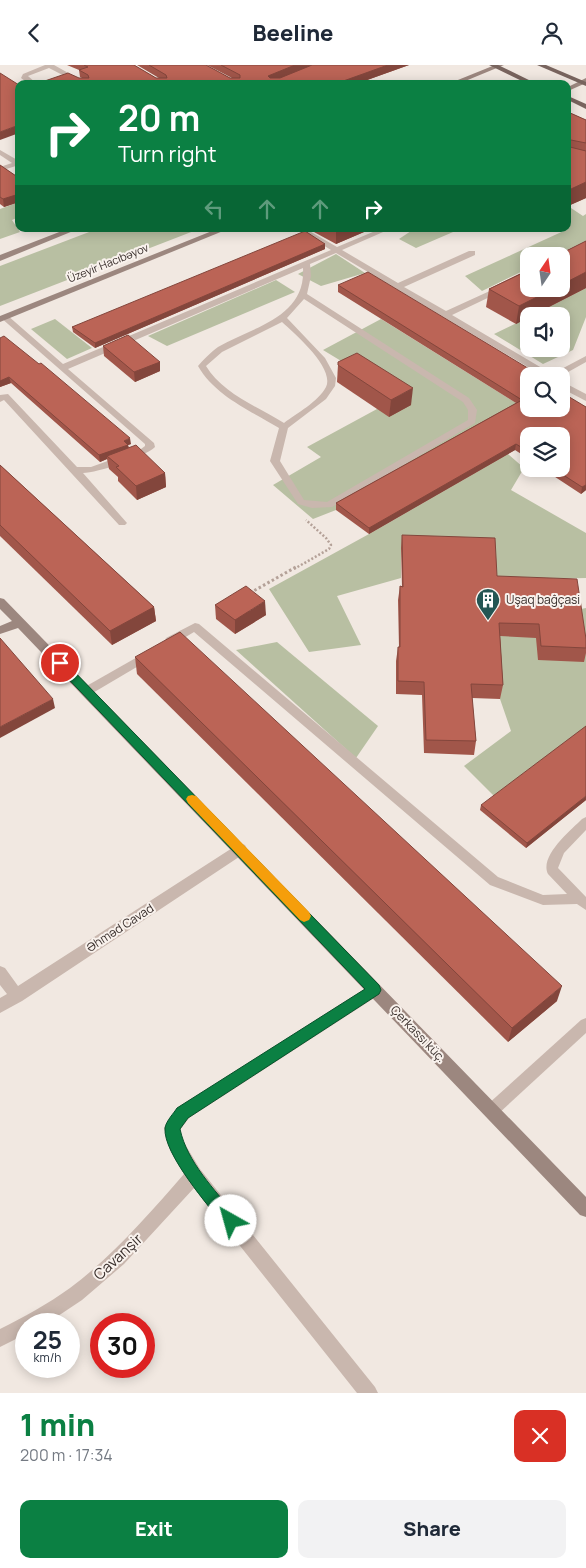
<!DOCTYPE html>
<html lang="en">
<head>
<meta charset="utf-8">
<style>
  body { margin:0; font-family:Manrope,sans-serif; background:#f2f2f3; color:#1f2937; height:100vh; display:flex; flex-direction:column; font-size:19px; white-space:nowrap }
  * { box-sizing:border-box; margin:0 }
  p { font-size:16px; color:#747a83 }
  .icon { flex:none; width:28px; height:28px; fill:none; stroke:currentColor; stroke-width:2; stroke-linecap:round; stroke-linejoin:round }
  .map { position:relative; height:1328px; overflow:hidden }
  .sheet { display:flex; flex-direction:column; background:#fff; flex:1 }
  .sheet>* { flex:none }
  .guide { position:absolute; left:15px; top:15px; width:556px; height:152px; border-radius:10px; box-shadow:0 2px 12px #0003; background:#0b8043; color:#fff; overflow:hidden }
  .needle { width:32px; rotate:13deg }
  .controls { position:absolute; left:520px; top:182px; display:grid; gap:10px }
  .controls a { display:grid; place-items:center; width:50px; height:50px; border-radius:10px; background:#fff; box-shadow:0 2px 12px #0003; font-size:25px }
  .speed { position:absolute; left:15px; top:1248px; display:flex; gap:10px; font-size:25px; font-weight:700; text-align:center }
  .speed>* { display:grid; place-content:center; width:65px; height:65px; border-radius:50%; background:#fff; box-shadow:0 2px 12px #0003; line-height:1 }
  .speed small { font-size:12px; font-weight:400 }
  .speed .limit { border:8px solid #d22; background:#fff; color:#111 }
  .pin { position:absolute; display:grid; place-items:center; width:42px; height:42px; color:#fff; margin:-21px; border:2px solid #fff; border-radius:50%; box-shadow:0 1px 5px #0007 }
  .me { position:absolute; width:55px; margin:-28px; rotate:322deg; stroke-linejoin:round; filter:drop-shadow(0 0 4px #0008) }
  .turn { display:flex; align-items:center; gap:18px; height:105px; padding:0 20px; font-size:22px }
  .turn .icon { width:65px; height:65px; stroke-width:2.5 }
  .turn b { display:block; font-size:35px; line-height:42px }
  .lanes { display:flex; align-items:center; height:48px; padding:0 20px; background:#0003; justify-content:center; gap:25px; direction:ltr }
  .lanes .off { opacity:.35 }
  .round { display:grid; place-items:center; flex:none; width:52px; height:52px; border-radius:10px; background:#f2f2f3 }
  .headline { display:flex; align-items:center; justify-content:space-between; height:85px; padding:0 20px }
  h1 { font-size:30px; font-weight:800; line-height:38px; color:#0b8043 }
  .primary-button { display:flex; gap:10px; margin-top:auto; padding:10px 20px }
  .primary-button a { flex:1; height:58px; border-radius:10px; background:#0b8043; color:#fff; font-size:20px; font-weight:800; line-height:58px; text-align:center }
  .primary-button a+a { background:#f2f2f3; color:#1f2937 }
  header { display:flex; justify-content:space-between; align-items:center; height:65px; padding:0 20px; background:#fff; font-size:22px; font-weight:800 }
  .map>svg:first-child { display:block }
  .green { fill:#b8bfa2 }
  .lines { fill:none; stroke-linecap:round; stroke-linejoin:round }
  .path-far1 { stroke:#b4a198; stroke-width:2.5; stroke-dasharray:2 2; stroke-linecap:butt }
  .path { stroke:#b4a198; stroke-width:3; stroke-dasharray:2.5 2.5; stroke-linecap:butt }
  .lane { fill:#c9b7ae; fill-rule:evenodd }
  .street { fill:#c9b7ae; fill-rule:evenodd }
  .secondary { fill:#9c877f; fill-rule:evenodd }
  .primary { fill:#78645e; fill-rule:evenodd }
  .wall { fill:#a1564a }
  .shaded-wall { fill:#83463c }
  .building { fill:#bb6456; stroke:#83463c }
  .route { fill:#0b8043; stroke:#07532c }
  .slow { fill:#f59e0b }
  .labels { text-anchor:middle; stroke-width:4; stroke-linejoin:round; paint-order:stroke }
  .far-street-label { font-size:11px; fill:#382e2b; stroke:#f9f2ed }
  .poi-label { font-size:12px; fill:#382e2b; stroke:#f9f2ed; text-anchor:start }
  .street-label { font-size:12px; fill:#382e2b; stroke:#f9f2ed }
  .near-street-label { font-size:15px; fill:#382e2b; stroke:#f9f2ed }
</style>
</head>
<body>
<header><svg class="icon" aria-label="back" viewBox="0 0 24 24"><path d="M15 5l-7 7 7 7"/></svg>Beeline<svg class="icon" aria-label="person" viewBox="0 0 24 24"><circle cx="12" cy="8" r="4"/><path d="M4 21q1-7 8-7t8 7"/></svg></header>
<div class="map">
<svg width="586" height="1328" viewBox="0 0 586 1328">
  <rect width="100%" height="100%" fill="#f1e8e1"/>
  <g class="green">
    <polygon points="19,137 19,152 12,155 20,167 0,174 0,144"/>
    <polygon points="568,141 583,151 586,149 586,176 554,191 529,191 529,203 482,226 465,211 568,164"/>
    <polygon points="97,164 199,164 0,241 0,201"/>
    <polygon points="414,164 460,164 416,183 399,174"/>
    <polygon points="336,189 365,208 321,221 298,209"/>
    <polygon points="276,215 295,227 167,281 148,271"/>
    <polygon points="586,223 586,252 573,285 543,299 494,269 529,252 529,284 561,284 561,251 531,251"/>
    <polygon points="55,254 92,283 67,294 31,264"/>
    <polygon points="381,254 521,341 336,445 313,454 273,420 321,392 307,382 377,344 356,305 323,285"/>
    <polygon points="508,389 524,403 511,425 586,468 586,513 494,515 401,483 401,513 337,531 361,580 309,587 269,524 369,469"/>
    <polygon points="586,543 586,665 496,733 464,701 511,666 500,634 498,597 500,560"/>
    <polygon points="277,577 378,661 356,693 236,585"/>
  </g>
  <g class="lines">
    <polyline class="path-far1" points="294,504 329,484 331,480 326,473 306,455"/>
    <polyline class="path" points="250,528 296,502"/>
    <g class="lane">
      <polygon points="45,0 54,0 88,19 80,19 49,3 28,11 37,19 29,19 21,13 23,9"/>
      <polygon points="0,85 19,96 19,100 0,106 0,102 12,98 0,90"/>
      <path d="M297,164H306L337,182L380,164H390L342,185L398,218L469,186H475V190L404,222L446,246L529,208V213L452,250L552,309L586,291V297L561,311H543L336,188L310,199L311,211L307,229L469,333L477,345L475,358L332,442L312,443L298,439L270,396L279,363C251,346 215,331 198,301C203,295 211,287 218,282C252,262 306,253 303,203L68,304L154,378L155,382C145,392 97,408 83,408L127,458L125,460H119L4,335L0,337V330L8,329L77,402H91L141,384L145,381V379L0,252L7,250L63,299L331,185ZM304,234L463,337L468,345V355L327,437L304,435L280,396L288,363L326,334L335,321L336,313L325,293L287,253ZM282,257C295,269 335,303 326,322C318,337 297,348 284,358C258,342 222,328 206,301L222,287Z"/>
      <polygon points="561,316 586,329 586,336 561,323"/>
      <path d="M195,558L199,559L498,812L543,830L567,829L548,809C539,791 571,765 582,754L586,752V765L564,788L558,803L586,832V845L577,839L543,840L490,820L194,567L174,579H166L165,576L166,573Z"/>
      <polygon points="148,586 152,587 153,590 152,593 91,629 83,629 82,626 83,623"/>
      <polygon points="586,953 586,968 497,1050 492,1052 487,1050 485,1045 487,1040 581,955"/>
    </g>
    <g class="street">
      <polygon points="240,778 245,780 247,784 245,788 22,936 0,948 0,933 7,929 0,920 0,901 5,903 18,921"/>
      <path d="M374,918L379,920L381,925L379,930L189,1053L180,1065L183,1076L200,1104L375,1322L378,1328H357L194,1123L124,1199L82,1235L46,1259H26V1269L0,1282V1264C24,1252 48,1239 70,1223C113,1191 149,1149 184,1109L170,1085L164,1063L177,1043Z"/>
    </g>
    <g class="secondary">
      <polygon points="495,0 504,0 458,19 448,19"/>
      <polygon points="586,13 586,18 568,26 568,22"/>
      <polygon points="67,164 78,164 0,196 0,190"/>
      <polygon points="217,164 228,164 0,257 0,251"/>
      <polygon points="0,533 4,534 586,1132 586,1152 580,1150 18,563 0,569 0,561 12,556 0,544"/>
    </g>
    <g class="primary">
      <polygon points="489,0 498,0 537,19 528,19"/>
      <polygon points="537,0 546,0 586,17 586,21"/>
      <polygon points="568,31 586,39 586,44 568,35"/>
    </g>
  </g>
  <g class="wall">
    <polygon points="67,0 134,0 156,13 159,13 137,0 206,0 230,13 232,13 207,0 409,0 356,19 36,19 82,13 80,12 79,5"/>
    <polygon points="568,47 586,55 586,133 568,141"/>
    <polygon points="0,100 19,113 19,137 4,142 0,139"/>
    <polygon points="314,164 369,164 364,166 364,167 336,179 314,167"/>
    <polygon points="586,176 586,223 516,259 486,242 489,224"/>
    <polygon points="325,179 325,184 95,283 73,267 72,262"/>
    <polygon points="338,220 529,311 586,342 586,425 581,429 543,404 561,404 529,371 529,394 515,385 369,469 336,445 336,438 516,338 338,227"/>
    <polygon points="0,273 131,379 128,380 129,383 165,408 166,422 137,435 118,416 118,412 109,404 107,394 100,397 11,318 0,322"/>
    <polygon points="103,281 160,297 160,306 135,317 104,291"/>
    <polygon points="338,300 411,340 389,352 337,317"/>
    <polygon points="0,400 154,542 156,556 112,580 0,471"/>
    <polygon points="402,470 497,511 586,574 586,588 584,597 538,595 536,573 500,571 503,620 500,634 472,633 476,676 474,690 424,688 422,630 396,629 396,596 398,582 399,582 398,535 400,521 402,522 401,483"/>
    <polygon points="215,540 266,550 235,569 216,554"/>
    <polygon points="135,592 557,936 508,977 137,609"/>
    <polygon points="586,735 526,783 480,745 481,740"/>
  </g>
  <g class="shaded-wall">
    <polygon points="295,0 314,0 268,18 268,11"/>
    <polygon points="388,0 409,0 356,19 335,19"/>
    <polygon points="19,60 19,68 0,75 0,67"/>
    <polygon points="586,117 586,133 568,141 571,124"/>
    <polygon points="19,129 19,137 4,142 3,134"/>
    <polygon points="336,164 369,164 364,166 364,167 336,179"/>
    <polygon points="325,179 325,184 95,283 95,278"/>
    <polygon points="586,207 586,223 531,251 529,251 529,252 516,259 519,241 553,224 561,224 561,220"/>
    <polygon points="160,297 160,306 135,317 134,307"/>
    <polygon points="9,312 11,318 0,322 0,316"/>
    <polygon points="413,323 411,340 389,352 391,335"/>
    <polygon points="130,373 131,379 128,380 129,386 107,391 107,394 100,397 99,390"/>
    <polygon points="516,379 515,385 369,469 369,463"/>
    <polygon points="165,408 166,422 137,435 136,421"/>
    <polygon points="586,420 586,425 581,429 582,422"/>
    <polygon points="265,536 266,550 235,569 235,555"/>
    <polygon points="154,542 156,556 112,580 110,566"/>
    <polygon points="53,634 55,643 0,673 0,662"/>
    <polygon points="586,731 586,735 526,783 527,778"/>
    <polygon points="562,921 557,936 508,977 512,963"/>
  </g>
  <g class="building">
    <polygon points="84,0 134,0 156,13 167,13 166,10 149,0 206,0 230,13 240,13 240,10 221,0 295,0 268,11 270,13 280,13 312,0 388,0 335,19 36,19 68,8 79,13 89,13 88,10 79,5 88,2"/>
    <polygon points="0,8 19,20 19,60 0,67"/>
    <polygon points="568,47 586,55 586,78 571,75 569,76 570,82 586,86 586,117 571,124 568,123"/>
    <polygon points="0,100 19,113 19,129 3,134 0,132"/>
    <polygon points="305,166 325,179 95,278 72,262"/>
    <polygon points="586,176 586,207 561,220 561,191 556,191"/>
    <polygon points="529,205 529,224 553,224 519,241 489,224"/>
    <polygon points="368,207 541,311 529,311 529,344 561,344 561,327 586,342 586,420 582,422 554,404 561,404 561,371 529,371 529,387 516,379 369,463 336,438 522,335 338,220"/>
    <polygon points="128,270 160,297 134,307 103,281"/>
    <polygon points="4,271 39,299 41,298 130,373 124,376 128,380 99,390 9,312 0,316 0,273"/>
    <polygon points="357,288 413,323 391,335 338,300 338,297"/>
    <polygon points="136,380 165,408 136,421 116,402 119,401 107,391"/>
    <polygon points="0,400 154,542 110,566 0,460"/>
    <polygon points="402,470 495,473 497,511 577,514 586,574 586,583 541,581 539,559 499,558 503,620 471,619 476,676 426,675 424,617 398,616 398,582 400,582 400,521 403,522"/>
    <polygon points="246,521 265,536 235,555 215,540"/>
    <polygon points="180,567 562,921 512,963 135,592"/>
    <polygon points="0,573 53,634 0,662"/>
    <polygon points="586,661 586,731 527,778 481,740"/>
  </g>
  <path class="route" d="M60,595L64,596L379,920L381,925L379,929L188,1053L180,1064C187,1097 215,1125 236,1151L238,1156L236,1162L231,1164L225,1162C209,1141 163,1089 165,1063C166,1056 174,1048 177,1043L365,924L56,601L55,598L56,596Z"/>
  <polygon class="slow" points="192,730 196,731 309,847 311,851 309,855 304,857 300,855 188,738 186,734 188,731"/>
  <defs>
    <g id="building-pin" transform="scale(1.25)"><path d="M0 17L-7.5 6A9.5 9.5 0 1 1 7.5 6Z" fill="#245654" stroke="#f9f2ed"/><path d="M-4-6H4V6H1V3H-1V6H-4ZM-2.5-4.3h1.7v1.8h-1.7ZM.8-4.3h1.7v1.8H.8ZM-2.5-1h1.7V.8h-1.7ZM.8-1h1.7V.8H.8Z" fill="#fff"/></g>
  </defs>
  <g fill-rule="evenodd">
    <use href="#building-pin" x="488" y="535"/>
  </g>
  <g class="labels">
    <g class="far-street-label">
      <text transform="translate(108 198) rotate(-22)" y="4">Üzeyir Hacıbəyov</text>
    </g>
    <g class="poi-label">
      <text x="506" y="539">Uşaq bağçasi</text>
    </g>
    <g class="street-label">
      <text transform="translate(120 863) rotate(-33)" y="4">Əhməd Cavad</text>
      <text transform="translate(418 969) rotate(46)" y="4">Çerkassı küç.</text>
    </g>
    <g class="near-street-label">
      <text transform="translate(118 1192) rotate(-43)" y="5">Cavanşir</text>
    </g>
  </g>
</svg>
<div class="controls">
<a><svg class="needle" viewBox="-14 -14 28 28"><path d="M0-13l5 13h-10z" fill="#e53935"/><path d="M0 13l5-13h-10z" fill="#747a83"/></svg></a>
<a><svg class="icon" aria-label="sound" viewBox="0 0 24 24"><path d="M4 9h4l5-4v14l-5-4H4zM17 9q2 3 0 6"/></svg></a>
<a><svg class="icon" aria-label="search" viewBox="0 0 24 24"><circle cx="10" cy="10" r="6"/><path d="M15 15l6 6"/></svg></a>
<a><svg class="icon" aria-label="layers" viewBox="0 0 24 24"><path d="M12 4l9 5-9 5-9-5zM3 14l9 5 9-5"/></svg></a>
</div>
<div class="speed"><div>25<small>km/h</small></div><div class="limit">30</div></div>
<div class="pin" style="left:60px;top:598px;background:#d93025"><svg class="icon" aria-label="arrive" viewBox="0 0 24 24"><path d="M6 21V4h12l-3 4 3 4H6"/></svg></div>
<svg class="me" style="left:231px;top:1156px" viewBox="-20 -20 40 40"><circle r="19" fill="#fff"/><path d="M0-13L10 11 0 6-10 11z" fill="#0b8043"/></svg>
<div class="guide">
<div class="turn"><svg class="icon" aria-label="right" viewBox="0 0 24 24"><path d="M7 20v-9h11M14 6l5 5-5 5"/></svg><div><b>20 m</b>Turn right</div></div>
<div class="lanes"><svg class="icon off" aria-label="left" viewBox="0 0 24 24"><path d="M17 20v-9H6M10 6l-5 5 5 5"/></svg><svg class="icon off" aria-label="ahead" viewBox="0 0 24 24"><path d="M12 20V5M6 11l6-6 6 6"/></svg><svg class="icon off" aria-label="ahead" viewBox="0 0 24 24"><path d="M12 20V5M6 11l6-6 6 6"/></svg><svg class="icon" aria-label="right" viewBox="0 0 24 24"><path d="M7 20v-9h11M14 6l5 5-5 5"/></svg></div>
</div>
</div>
<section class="sheet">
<div class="headline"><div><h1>1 min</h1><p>200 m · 17:34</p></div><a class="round" style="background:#d93025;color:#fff"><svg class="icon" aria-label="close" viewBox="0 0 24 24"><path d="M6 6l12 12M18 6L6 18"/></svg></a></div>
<div class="primary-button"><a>Exit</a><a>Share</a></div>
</section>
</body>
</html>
